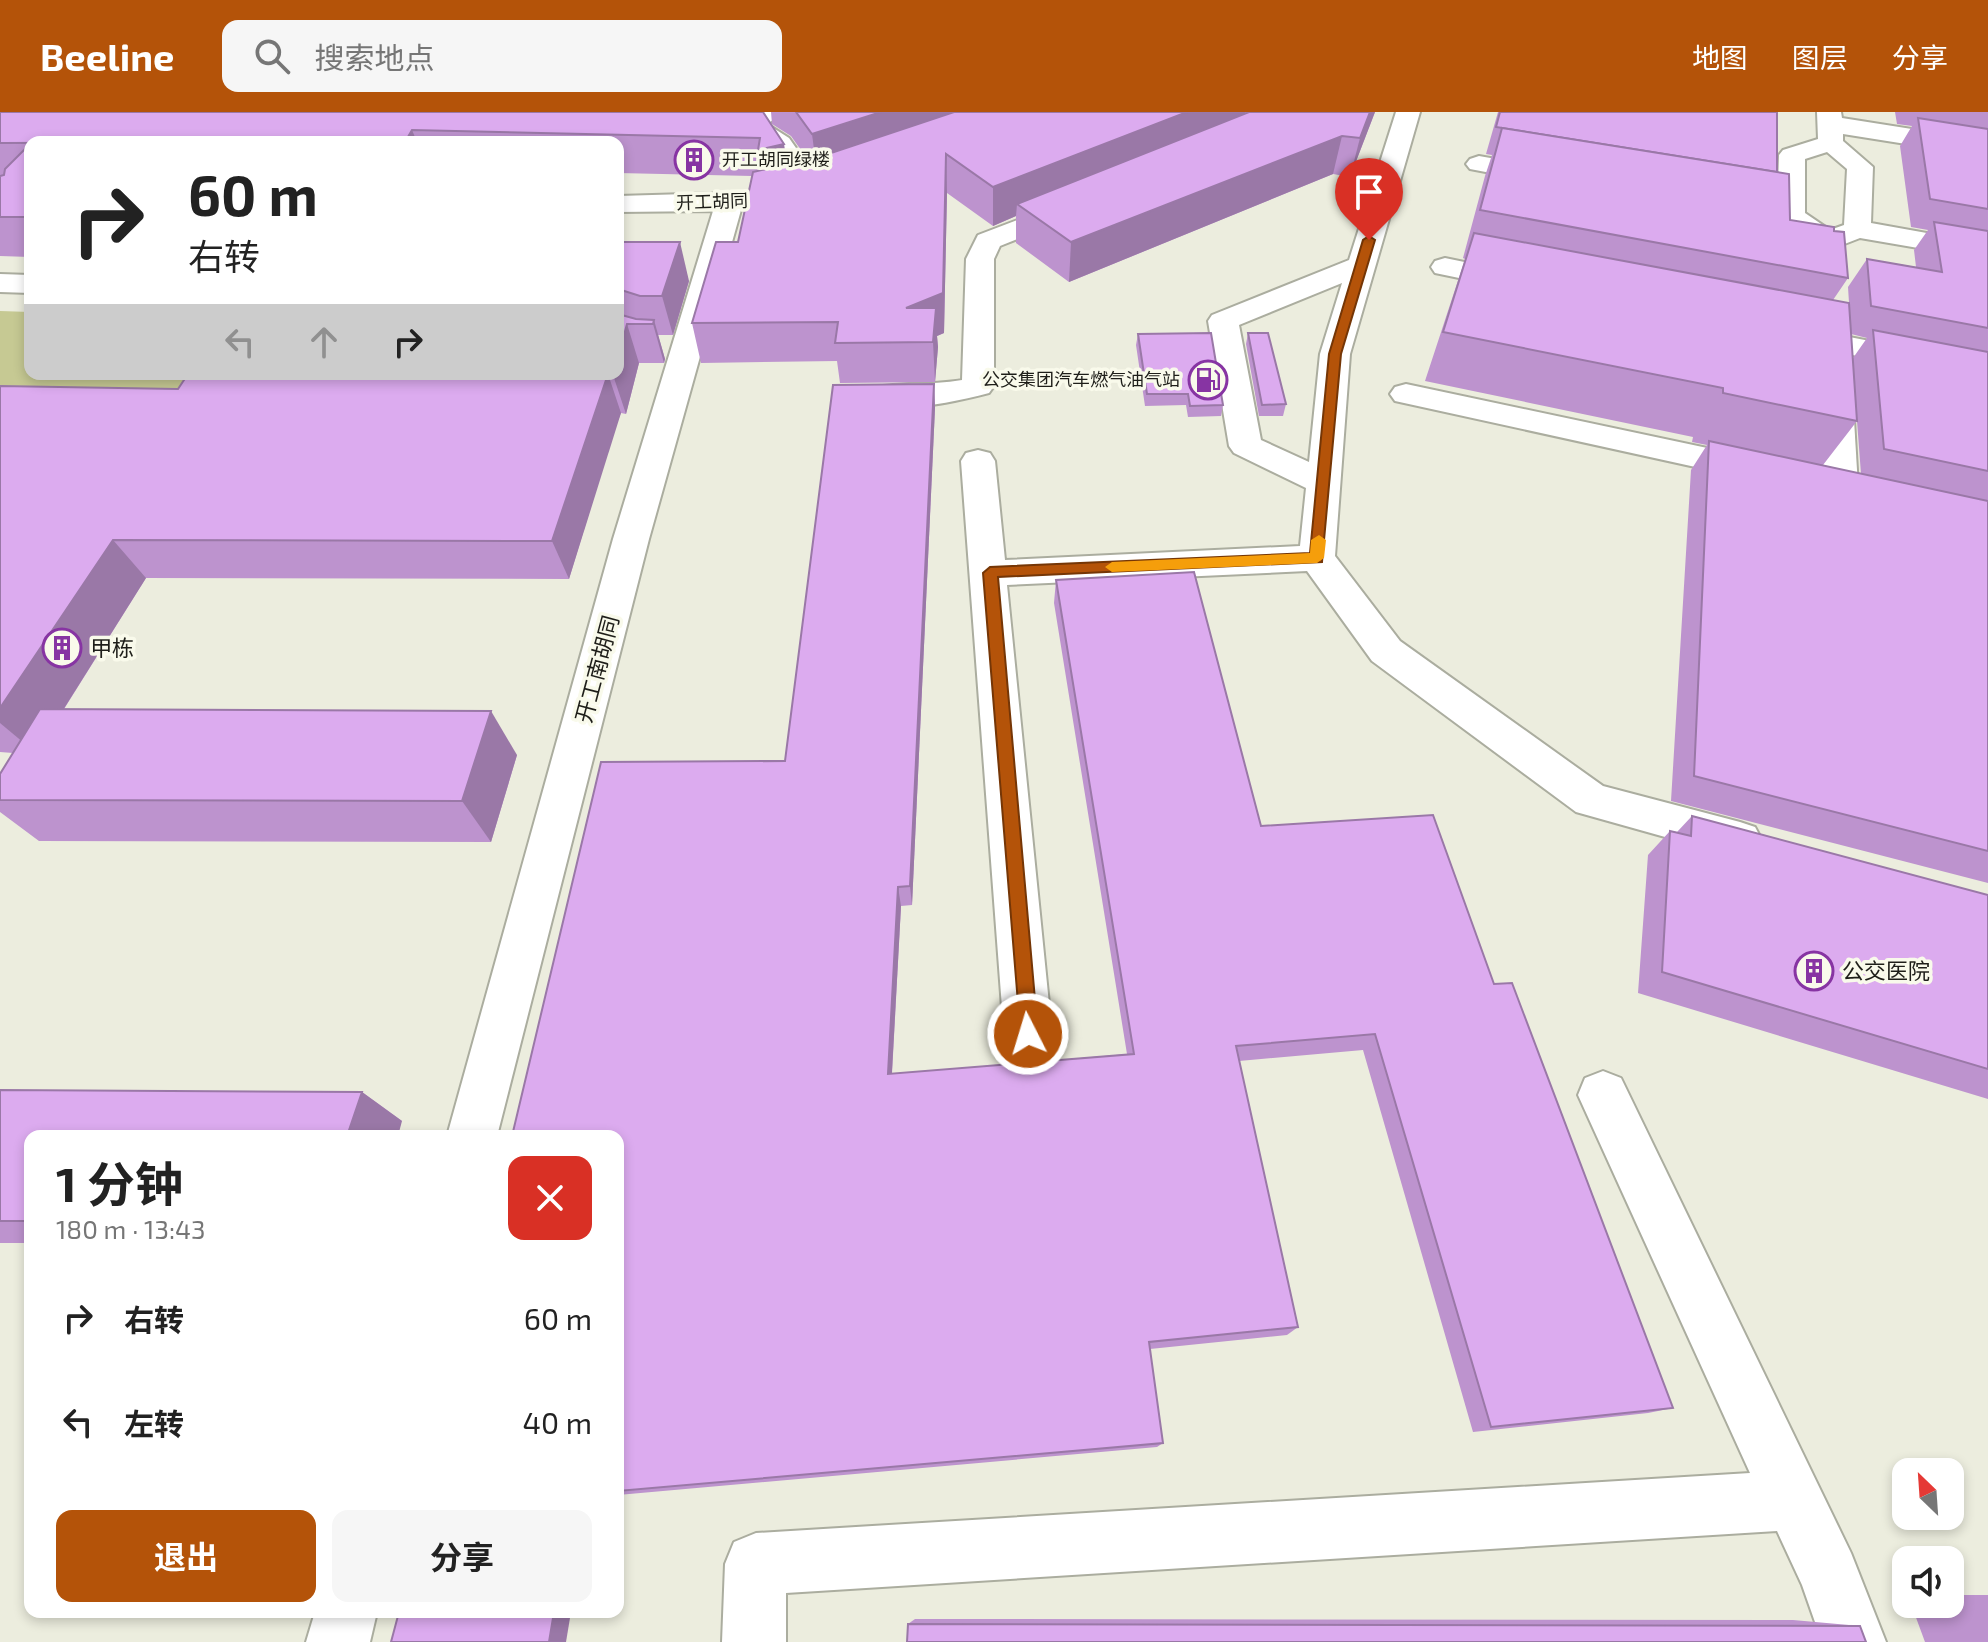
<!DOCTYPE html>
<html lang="zh">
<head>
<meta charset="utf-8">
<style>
  body { margin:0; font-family:"Exo 2","Noto Sans SC",sans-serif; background:#f6f6f6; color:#222; height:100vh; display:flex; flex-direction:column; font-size:30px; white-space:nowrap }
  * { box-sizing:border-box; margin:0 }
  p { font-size:26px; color:#767676 }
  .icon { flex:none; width:44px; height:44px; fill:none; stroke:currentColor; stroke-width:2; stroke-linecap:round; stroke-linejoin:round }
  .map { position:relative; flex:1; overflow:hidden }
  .details { position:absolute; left:24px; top:1018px; width:600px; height:488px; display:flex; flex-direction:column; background:#fff; border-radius:16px; box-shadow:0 4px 12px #0003 }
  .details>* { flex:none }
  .banner { position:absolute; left:24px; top:24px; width:600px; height:244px; border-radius:16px; box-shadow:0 4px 12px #0003; background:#fff; color:#222; overflow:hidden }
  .needle { width:52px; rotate:335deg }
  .controls { position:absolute; left:1892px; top:1346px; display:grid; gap:16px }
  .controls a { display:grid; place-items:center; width:72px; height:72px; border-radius:16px; background:#fff; box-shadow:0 4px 12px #0003; font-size:40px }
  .pin { position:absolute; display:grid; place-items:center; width:68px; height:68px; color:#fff; margin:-82px -34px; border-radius:50% 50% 50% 0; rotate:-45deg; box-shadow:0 0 8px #0007 }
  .pin .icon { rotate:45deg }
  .me { position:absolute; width:88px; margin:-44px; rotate:355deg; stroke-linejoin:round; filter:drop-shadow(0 0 6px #0008) }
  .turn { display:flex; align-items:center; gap:28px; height:168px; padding:0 32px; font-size:36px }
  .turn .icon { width:104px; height:104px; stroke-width:2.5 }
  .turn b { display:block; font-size:56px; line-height:68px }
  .lanes { display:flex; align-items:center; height:76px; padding:0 32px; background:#0003; justify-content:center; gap:40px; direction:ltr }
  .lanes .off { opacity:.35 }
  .round { display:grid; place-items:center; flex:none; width:84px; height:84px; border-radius:16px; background:#f6f6f6 }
  .head { display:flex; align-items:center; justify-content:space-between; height:136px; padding:0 32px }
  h1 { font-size:48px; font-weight:700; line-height:60px }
  .action { display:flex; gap:16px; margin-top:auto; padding:16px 32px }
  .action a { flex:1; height:92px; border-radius:16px; background:#b45309; color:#fff; font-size:32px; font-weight:700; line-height:92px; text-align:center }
  .action a+a { background:#f6f6f6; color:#222 }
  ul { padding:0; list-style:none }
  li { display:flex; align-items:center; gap:24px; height:104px; padding:0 32px }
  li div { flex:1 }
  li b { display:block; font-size:30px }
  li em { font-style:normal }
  header { display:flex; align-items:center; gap:48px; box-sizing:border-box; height:112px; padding:0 40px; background:#b45309; color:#fff }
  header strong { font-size:38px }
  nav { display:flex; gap:44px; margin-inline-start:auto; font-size:28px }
  .search { width:560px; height:72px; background:#f6f6f6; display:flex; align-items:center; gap:20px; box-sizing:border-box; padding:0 28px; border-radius:16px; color:#767676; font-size:30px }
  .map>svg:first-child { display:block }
  .green { fill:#c6c993 }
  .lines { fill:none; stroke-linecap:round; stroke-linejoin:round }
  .minor-casing { stroke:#abad9f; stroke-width:4 }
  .minor { fill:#fff; fill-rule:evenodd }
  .wall { fill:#bd93ce; fill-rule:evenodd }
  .shaded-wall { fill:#9a78a7 }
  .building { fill:#dcabef; stroke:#9a78a7; stroke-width:2 }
  .route { fill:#b45309; stroke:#753606; stroke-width:2 }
  .slow { fill:#f59e0b }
  .labels { text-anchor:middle; stroke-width:7; stroke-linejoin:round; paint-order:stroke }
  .far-poi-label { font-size:18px; fill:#1e1e19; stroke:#f9faeb; text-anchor:start }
  .far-street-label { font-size:18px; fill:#1e1e19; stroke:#f9faeb }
  .poi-label { font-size:22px; fill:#1e1e19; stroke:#f9faeb; text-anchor:start }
  .street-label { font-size:22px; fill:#1e1e19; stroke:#f9faeb }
</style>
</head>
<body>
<header>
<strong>Beeline</strong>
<div class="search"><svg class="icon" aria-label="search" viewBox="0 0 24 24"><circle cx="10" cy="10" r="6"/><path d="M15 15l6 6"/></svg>搜索地点</div>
<nav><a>地图</a><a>图层</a><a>分享</a></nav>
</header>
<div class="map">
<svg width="1988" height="1530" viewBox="0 0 1988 1530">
  <rect width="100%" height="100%" fill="#ecedde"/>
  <polygon class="green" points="0,199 30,200 30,262 190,262 165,299 0,297"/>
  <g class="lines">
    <g class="minor-casing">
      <g id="minor">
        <polygon points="754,0 785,0 767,12 789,26 824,76 820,82 802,82 771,36 737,12"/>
        <path d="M1396,0H1420L1350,242L1335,444L1400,529L1603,674L1740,710L1755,715L1762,728L1755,741L1740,746L1576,700L1372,549L1307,459L1007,473L1052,922L1045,938L1028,944L1011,938L1004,922L961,349L966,341L978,338L990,341L995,349L1005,448L1300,434L1306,376L1234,341L1229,334L1208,209L1212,203L1349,148ZM1342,171L1320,242L1309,350L1261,328L1239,213Z"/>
        <path d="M1817,0H1841L1842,6L1988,29V45L1843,22V29L1873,55L1871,111L1988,132V148L1860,126L1842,133L1843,154L1839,160L1829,163L1819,160L1815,154L1814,132L1777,104L1779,43L1783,38L1818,27ZM1827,40L1847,57L1844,113L1830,118L1805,101V47Z"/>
        <polygon points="1479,44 1548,56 1557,58 1561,64 1557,70 1548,72 1470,57 1466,52 1470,47"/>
        <polygon points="755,80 764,82 768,88 764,94 741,98 649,427 497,1024 447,1024 613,427 713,99 618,100 618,84"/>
        <path d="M1070,88L1080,90L1083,96L1080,102L1000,134L994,147V274L989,281C950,291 904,301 864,291L859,284L864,277C896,269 930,274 962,268L966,147L978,123Z"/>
        <polygon points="1445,146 1527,163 1531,169 1527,175 1517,178 1435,161 1431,155 1435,149"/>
        <polygon points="0,162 30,163 30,181 0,180"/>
        <polygon points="1793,214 1988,252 1988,270 1782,229 1778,223 1782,217"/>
        <polygon points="1836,264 1847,267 1852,274 1858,375 1853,383 1841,386 1829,383 1824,375 1820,274 1825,267"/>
        <polygon points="1406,272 1759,347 1771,350 1776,358 1771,366 1759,369 1395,289 1390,282 1395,275"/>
        <polygon points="1603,959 1621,966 1851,1441 1886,1530 1822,1530 1802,1473 1777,1419 786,1481 786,1530 722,1530 725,1452 734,1430 756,1421 1750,1361 1578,983 1585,966"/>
        <polygon points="315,1500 377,1500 370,1530 306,1530"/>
      </g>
    </g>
    <use href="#minor" class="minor"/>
  </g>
  <g class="wall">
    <polygon points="0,0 763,0 788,52 808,48 791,24 772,12 771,0 1246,0 1245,1 1375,0 1350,65 1333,62 1069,170 1016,131 1016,104 993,114 947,81 944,221 937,224 938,235 935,270 840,271 837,249 701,251 692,211 738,130 752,64 618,61 618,30 30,30 30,145 0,144"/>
    <path d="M1498,0H1777V60L1790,108L1848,166L1833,188L1853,246L1867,226L1851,222L1848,175L1867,147L1916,155L1914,138L1928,118L1911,115L1900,34L1912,14L1897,12L1895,0H1988V771L1671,689L1691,358L1707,333L1692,330L1693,325L1425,269L1465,147L1463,146L1485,64L1492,43L1486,42ZM1857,309L1861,362L1823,353Z"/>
    <polygon points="618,130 689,169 673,223 658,223 665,247 664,251 639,251 626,302 621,301 614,319 569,467 146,466 64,597 517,643 491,730 39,729 0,700 0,662 13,641 0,640 0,274 178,277 188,262 618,262"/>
    <polygon points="1248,221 1286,292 1283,304 1259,304 1246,232"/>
    <polygon points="1138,222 1223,293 1221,304 1188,305 1186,293 1145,294 1136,233"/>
    <polygon points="934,272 935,296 912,793 901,794 892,962 1127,942 1054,491 1056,468 1261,714 1494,872 1673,1296 1648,1301 1473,1320 1363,938 1239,949 1298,1215 1287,1223 1150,1237 1163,1331 1157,1335 618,1383 618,1024 785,649"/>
    <polygon points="1692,704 1988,783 1988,987 1638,881 1648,743 1670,719 1677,720"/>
    <polygon points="0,978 362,980 402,1009 30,1024 30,1131 0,1131"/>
    <polygon points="1950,1483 1988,1483 1988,1530 1925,1530 1911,1492 1950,1492"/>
    <polygon points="915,1507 1793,1508 1860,1514 908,1512"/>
  </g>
  <g class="shaded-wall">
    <polygon points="881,0 999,0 817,60 812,22"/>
    <polygon points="1187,0 1246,0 1234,18 1017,92 1016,104 993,114 993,75"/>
    <polygon points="1370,0 1375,0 1350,65 1360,26"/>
    <polygon points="412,18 417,30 405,30"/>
    <polygon points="1342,24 1333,62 1069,170 1071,130"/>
    <polygon points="784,32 790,70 764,76 758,38"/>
    <polygon points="946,42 947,81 944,221 937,224 938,235 935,270 933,230 906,196"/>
    <polygon points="680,130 689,169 673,223 662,184"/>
    <polygon points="654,208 665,247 664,251 653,212"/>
    <polygon points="627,212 639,251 626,302 613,263 618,262 618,245"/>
    <polygon points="608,262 621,301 569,467 552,429 601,279"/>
    <polygon points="934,272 935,296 912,793 910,774"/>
    <polygon points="113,428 146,466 36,641 0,611 0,596"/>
    <polygon points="491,599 517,643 491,730 462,689"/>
    <polygon points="898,775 901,794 891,977 888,962"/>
    <polygon points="362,980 402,1009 398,1024 347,1024"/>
    <polygon points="554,1500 571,1500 566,1530 549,1530"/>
  </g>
  <g class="building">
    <polygon points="0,0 763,0 784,32 758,38 760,26 412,18 405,30 0,31"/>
    <polygon points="796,0 881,0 812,22"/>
    <polygon points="954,0 1187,0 993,75 946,42 943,181 906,196 936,196 933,230 835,231 838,210 692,211 716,130 738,130 753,60 816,46"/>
    <polygon points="1249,0 1370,0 1360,26 1342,24 1071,130 1017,92"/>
    <polygon points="1500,0 1777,0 1777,60 1496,15"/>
    <polygon points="1918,6 1988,17 1988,97 1930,87"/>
    <polygon points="1502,16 1789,62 1790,108 1834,115 1834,119 1844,120 1848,166 1480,98"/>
    <polygon points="30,32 30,105 0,105 0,64 4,63 5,57"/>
    <polygon points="1934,110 1988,119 1988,216 1871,194 1867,147 1942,160"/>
    <polygon points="1474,121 1849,191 1857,309 1723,281 1723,276 1443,220"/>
    <polygon points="618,130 680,130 662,184 640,184 618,177"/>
    <polygon points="618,202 636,207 654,208 653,212 627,212 618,245"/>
    <polygon points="1873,218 1988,240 1988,359 1884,337"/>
    <polygon points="1211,221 1223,293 1190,294 1188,282 1147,282 1138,222"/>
    <polygon points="1248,221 1268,221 1286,292 1262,293"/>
    <polygon points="188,262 608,262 552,429 113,428 0,596 0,274 178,277"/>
    <polygon points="934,272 910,774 898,775 888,962 1134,942 1056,468 1194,460 1261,714 1433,703 1494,872 1512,871 1673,1296 1491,1315 1375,922 1236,934 1298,1215 1149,1230 1163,1331 618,1379 618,1024 512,1024 601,650 785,649 833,273"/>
    <polygon points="1709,329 1988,389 1988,739 1694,664"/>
    <polygon points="40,597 491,599 462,689 0,688 0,662"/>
    <polygon points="1692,704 1988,783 1988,957 1662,860 1670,719 1691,724"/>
    <polygon points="0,978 362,980 347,1024 30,1024 30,1109 0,1109"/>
    <polygon points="399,1500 554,1500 549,1530 391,1530"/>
    <polygon points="908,1512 1860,1514 1866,1530 907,1530"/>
  </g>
  <polygon class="route" points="1369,124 1375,128 1341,242 1322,450 998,465 1038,922 1035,928 1028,931 1021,928 983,461 990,455 1310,441 1329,242 1363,128"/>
  <polygon class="slow" points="1319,423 1326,428 1324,446 1317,451 1112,460 1105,455 1112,450 1310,441 1311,428"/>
  <defs>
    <g id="building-ring" transform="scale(2)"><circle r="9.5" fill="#f9faeb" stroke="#8734a3" stroke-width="1.5"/><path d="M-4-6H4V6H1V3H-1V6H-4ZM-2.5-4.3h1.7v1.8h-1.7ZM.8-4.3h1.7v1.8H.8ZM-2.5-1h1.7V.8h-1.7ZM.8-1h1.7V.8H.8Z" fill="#8734a3"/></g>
    <g id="fuel-ring" transform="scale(2)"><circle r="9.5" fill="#f9faeb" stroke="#8734a3" stroke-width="1.5"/><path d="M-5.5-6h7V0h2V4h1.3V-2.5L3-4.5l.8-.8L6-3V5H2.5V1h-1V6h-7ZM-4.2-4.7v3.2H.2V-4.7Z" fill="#8734a3"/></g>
  </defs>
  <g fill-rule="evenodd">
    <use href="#building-ring" x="694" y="48"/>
    <use href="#fuel-ring" x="1208" y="268"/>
    <use href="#building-ring" x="62" y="536"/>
    <use href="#building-ring" x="1814" y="859"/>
  </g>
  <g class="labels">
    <g class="far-poi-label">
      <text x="722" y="54">开工胡同绿楼</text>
      <text x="1180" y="274" text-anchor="end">公交集团汽车燃气油气站</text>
    </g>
    <g class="far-street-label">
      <text transform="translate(712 90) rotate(-2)" y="6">开工胡同</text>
    </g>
    <g class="poi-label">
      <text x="90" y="544">甲栋</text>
      <text x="1842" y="867">公交医院</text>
    </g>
    <g class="street-label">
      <text transform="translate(597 557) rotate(-75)" y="8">开工南胡同</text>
    </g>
  </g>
</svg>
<div class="controls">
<a><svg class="needle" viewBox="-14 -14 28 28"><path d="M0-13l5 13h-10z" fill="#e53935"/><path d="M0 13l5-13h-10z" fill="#767676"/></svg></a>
<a><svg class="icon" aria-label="sound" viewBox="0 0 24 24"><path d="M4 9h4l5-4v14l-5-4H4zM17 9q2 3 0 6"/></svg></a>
</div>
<div class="pin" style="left:1369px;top:128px;background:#d93025"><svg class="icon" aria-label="arrive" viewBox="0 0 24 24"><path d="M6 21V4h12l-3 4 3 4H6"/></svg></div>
<svg class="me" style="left:1028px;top:922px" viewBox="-20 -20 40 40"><circle r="17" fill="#b45309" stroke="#fff" stroke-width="3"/><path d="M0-11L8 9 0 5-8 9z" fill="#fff"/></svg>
<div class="banner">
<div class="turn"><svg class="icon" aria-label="right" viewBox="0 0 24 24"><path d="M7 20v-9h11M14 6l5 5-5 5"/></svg><div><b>60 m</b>右转</div></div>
<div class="lanes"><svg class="icon off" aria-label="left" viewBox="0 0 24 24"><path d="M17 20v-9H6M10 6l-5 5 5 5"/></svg><svg class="icon off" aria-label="ahead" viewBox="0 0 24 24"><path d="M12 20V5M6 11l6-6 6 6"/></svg><svg class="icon" aria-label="right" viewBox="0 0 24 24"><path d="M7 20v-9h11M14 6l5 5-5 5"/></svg></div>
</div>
<section class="details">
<div class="head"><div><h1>1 分钟</h1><p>180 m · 13:43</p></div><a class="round" style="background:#d93025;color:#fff"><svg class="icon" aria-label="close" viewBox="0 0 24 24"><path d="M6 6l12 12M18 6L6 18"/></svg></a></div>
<ul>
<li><svg class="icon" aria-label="right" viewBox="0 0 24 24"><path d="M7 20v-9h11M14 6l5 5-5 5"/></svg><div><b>右转</b></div><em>60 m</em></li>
<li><svg class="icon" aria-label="left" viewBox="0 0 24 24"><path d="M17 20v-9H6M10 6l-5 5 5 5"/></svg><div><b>左转</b></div><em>40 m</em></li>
</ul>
<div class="action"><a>退出</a><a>分享</a></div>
</section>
</div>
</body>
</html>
